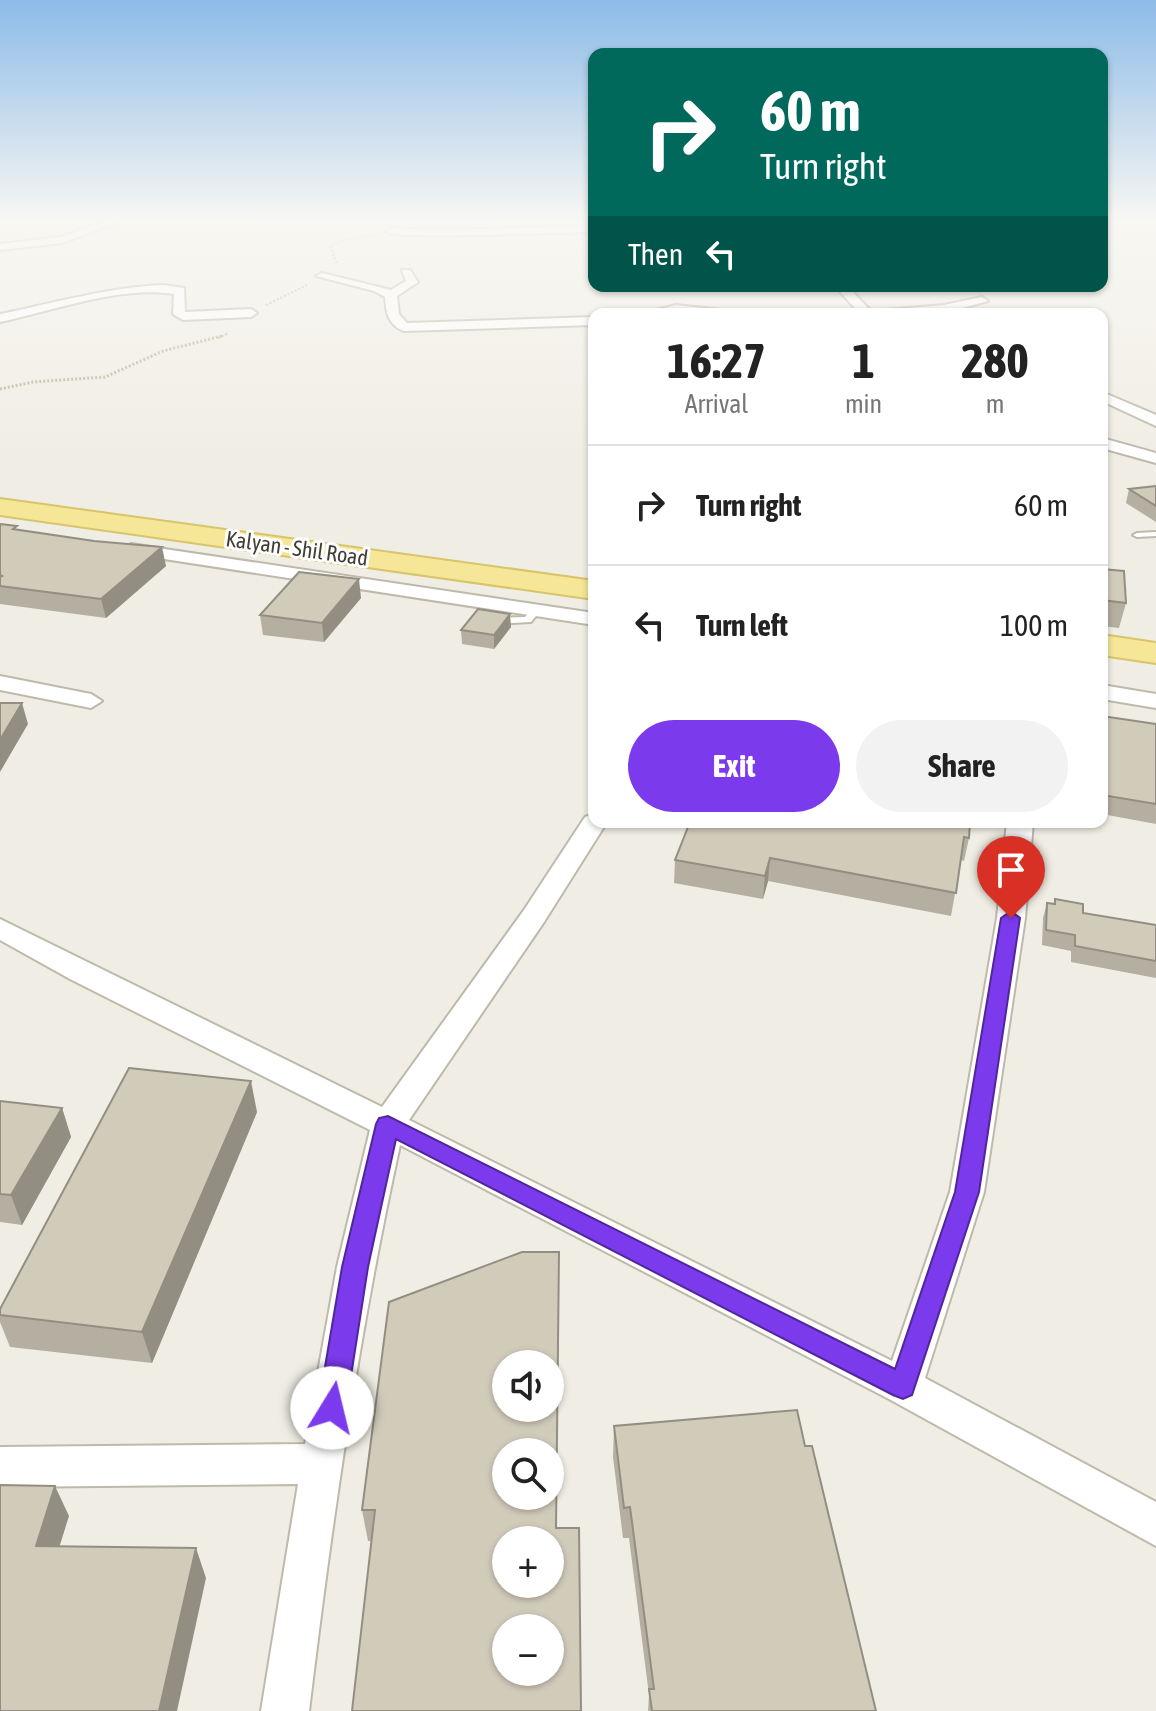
<!DOCTYPE html>
<html lang="en">
<head>
<meta charset="utf-8">
<style>
  body { margin:0; font-family:"Asap Condensed",sans-serif; background:#f2f2f2; color:#222; height:100vh; display:flex; flex-direction:column; font-size:30px; white-space:nowrap }
  * { box-sizing:border-box; margin:0 }
  p { font-size:26px; color:#767676 }
  .icon { flex:none; width:44px; height:44px; fill:none; stroke:currentColor; stroke-width:2; stroke-linecap:round; stroke-linejoin:round }
  .map { position:relative; flex:1; overflow:hidden }
  .panel { position:absolute; left:588px; top:308px; width:520px; height:520px; display:flex; flex-direction:column; background:#fff; border-radius:16px; box-shadow:0 2px 6px #0004 }
  .panel>* { flex:none }
  .guide { position:absolute; left:588px; top:48px; width:520px; height:244px; border-radius:16px; box-shadow:0 2px 6px #0004; background:#00695c; color:#fff; overflow:hidden }
  .tools { position:absolute; left:492px; top:1350px; display:grid; gap:16px }
  .tools a { display:grid; place-items:center; width:72px; height:72px; border-radius:50%; background:#fff; box-shadow:0 2px 6px #0004; font-size:40px }
  .pin { position:absolute; display:grid; place-items:center; width:68px; height:68px; color:#fff; margin:-82px -34px; border-radius:50% 50% 50% 0; rotate:-45deg; box-shadow:0 0 8px #0007 }
  .pin .icon { rotate:45deg }
  .me { position:absolute; width:88px; margin:-44px; rotate:9deg; stroke-linejoin:round; filter:drop-shadow(0 0 6px #0008) }
  .turn { display:flex; align-items:center; gap:28px; height:168px; padding:0 40px; font-size:36px }
  .turn .icon { width:104px; height:104px; stroke-width:2.5 }
  .turn b { display:block; font-size:56px; line-height:68px }
  .then { display:flex; align-items:center; height:76px; padding:0 40px; background:#0003; gap:16px; font-size:30px }
  .eta { display:flex; justify-content:space-evenly; align-items:center; height:136px; text-align:center }
  .eta b { font-size:48px; font-weight:700; line-height:56px }
  .action { display:flex; gap:16px; margin-top:auto; padding:16px 40px }
  .action a { flex:1; height:92px; border-radius:48px; background:#7c3aed; color:#fff; font-size:32px; font-weight:700; line-height:92px; text-align:center }
  .action a+a { background:#f2f2f2; color:#222 }
  ul { padding:0; list-style:none }
  li { display:flex; align-items:center; gap:24px; height:120px; padding:0 40px; border-top:2px solid #e0e0e0 }
  li div { flex:1 }
  li b { display:block; font-size:30px }
  li em { font-style:normal }
  .map>svg:first-child { display:block }
  .lines { fill:none; stroke-linecap:round; stroke-linejoin:round }
  .service-casing { stroke:#beb9aa; stroke-width:4 }
  .minor-casing { stroke:#beb9aa; stroke-width:4 }
  .primary-casing { stroke:#d8c46a; stroke-width:4 }
  .path-far1 { stroke:#bbb39a; stroke-width:2; stroke-dasharray:2 2; stroke-linecap:butt }
  .path { stroke:#bbb39a; stroke-width:3; stroke-dasharray:2 2; stroke-linecap:butt }
  .service { fill:#fff; fill-rule:evenodd }
  .minor { fill:#fff; fill-rule:evenodd }
  .primary { fill:#f5e698; fill-rule:evenodd }
  .wall { fill:#b4afa0 }
  .shaded-wall { fill:#928e82 }
  .building { fill:#d1cbba; stroke:#928e82; stroke-width:2; fill-rule:evenodd }
  .route { fill:#7c3aed; stroke:#51269a; stroke-width:2 }
  .labels { text-anchor:middle; stroke-width:6; stroke-linejoin:round; paint-order:stroke }
  .far-street-label { font-size:22px; fill:#423e34; stroke:#fff }
</style>
</head>
<body>
<div class="map">
<svg width="1156" height="1711" viewBox="0 0 1156 1711">
  <rect width="100%" height="100%" fill="#f0eee4"/>
  <g class="lines">
    <g class="service-casing">
      <g id="service">
        <polygon points="1156,532 1156,536 1137,537 1133,535 1137,533"/>
        <polygon points="536,607 541,610 531,622 496,624 491,621 496,618 525,617 533,608"/>
      </g>
    </g>
    <g class="minor-casing">
      <g id="minor">
        <polygon points="112,219 127,219 62,243 0,250 0,244 60,237"/>
        <path d="M594,226V232C526,233 459,238 391,234L386,231L391,228C459,232 526,227 594,226Z"/>
        <path d="M402,270H410L418,282L397,296L399,314L407,323L594,317V325L404,331C388,325 386,312 385,297L374,291L316,276L322,273L391,290L406,281Z"/>
        <path d="M164,285L184,288L185,312L251,309L257,313L251,317L183,320L173,314L174,294C122,285 52,311 0,322V314C55,303 108,287 164,285Z"/>
        <polygon points="835,286 847,286 871,311 944,305 982,297 988,301 944,313 860,314"/>
        <polygon points="676,305 722,310 728,314 640,314"/>
        <polygon points="1102,392 1156,415 1156,426 1102,401"/>
        <polygon points="1102,438 1156,453 1156,463 1102,448"/>
        <polygon points="131,544 594,613 594,625 125,553 122,549"/>
        <polygon points="0,676 91,694 102,701 91,708 0,690"/>
        <polygon points="1102,685 1156,694 1156,708 1102,699"/>
        <path d="M594,814V822H607L544,922L409,1120L892,1361L950,1192L997,918L1007,822H1033L1025,918L984,1192L925,1378L1156,1502V1546L889,1399L400,1145C359,1332 332,1521 309,1711H261L298,1484L0,1487V1447L305,1444L337,1267L370,1130L70,979L0,940V919L382,1107L524,910L585,817Z"/>
      </g>
    </g>
    <g class="primary-casing">
      <g id="primary">
        <polygon points="0,499 594,581 594,599 0,515"/>
        <polygon points="1102,635 1156,643 1156,663 1102,655"/>
      </g>
    </g>
    <g class="path-far1">
      <polyline points="337,263 330,246 340,241 375,235"/>
      <polyline points="266,305 307,285"/>
      <polyline points="218,338 229,333"/>
    </g>
    <polyline class="path" points="0,389 33,382 105,377 163,351 222,336"/>
    <use href="#service" class="service"/>
    <use href="#minor" class="minor"/>
    <use href="#primary" class="primary"/>
  </g>
  <g class="wall">
    <polygon points="1156,486 1156,522 1126,503 1129,489"/>
    <polygon points="0,524 18,530 166,566 106,618 0,604"/>
    <polygon points="1102,569 1126,603 1119,628 1102,626"/>
    <polygon points="361,598 324,642 263,635 260,615"/>
    <polygon points="511,627 494,649 462,644 461,630"/>
    <polygon points="1102,716 1156,724 1156,824 1102,814"/>
    <polygon points="690,822 969,838 964,861 961,860 951,916 768,881 763,899 674,883 675,860"/>
    <polygon points="1055,899 1083,913 1156,925 1156,978 1071,962 1071,951 1042,945 1043,918 1047,903 1054,904"/>
    <polygon points="0,1101 62,1108 71,1137 22,1225 0,1222"/>
    <polygon points="257,1112 152,1363 10,1347 0,1322 0,1309"/>
    <polygon points="559,1284 371,1541 368,1541 362,1510"/>
    <polygon points="614,1426 805,1446 876,1711 648,1711 649,1695 629,1538 623,1538 613,1457"/>
  </g>
  <g class="shaded-wall">
    <polygon points="162,547 166,566 106,618 101,599"/>
    <polygon points="359,579 361,598 324,642 322,623"/>
    <polygon points="510,614 511,627 494,649 494,635"/>
    <polygon points="22,703 28,724 0,772 0,740"/>
    <polygon points="770,858 768,881 763,899 765,876"/>
    <polygon points="251,1081 257,1112 152,1363 142,1332"/>
    <polygon points="62,1108 71,1137 22,1225 11,1195"/>
    <polygon points="559,1252 559,1284 556,1558 556,1528"/>
    <polygon points="55,1486 69,1516 50,1577 36,1546"/>
    <polygon points="196,1548 206,1578 177,1711 159,1711"/>
  </g>
  <g class="building">
    <polygon points="1156,486 1156,506 1129,489"/>
    <polygon points="0,524 17,526 13,529 94,541 162,547 101,599 0,586 0,577 2,576 0,575"/>
    <polygon points="1102,569 1124,571 1126,603 1102,600"/>
    <polygon points="299,572 359,579 322,623 260,615"/>
    <polygon points="478,609 510,614 494,635 461,630"/>
    <polygon points="0,703 22,703 0,740"/>
    <polygon points="1102,716 1156,724 1156,804 1102,795"/>
    <polygon points="690,822 970,822 969,838 964,837 956,893 770,858 765,876 675,860"/>
    <polygon points="1055,899 1083,904 1083,913 1156,925 1156,961 1075,946 1075,935 1046,930 1047,903 1055,904"/>
    <polygon points="129,1068 251,1081 142,1332 0,1315 0,1309"/>
    <polygon points="0,1101 62,1108 11,1195 0,1194"/>
    <path d="M522,1252H559L556,1528H579L581,1711H352L375,1510H362L389,1302ZM506,1364H550V1408H506ZM506,1452H550V1496H506ZM506,1540H550V1584H506ZM506,1628H550V1672H506Z"/>
    <polygon points="797,1410 805,1446 812,1446 876,1711 652,1711 649,1689 654,1689 630,1507 624,1508 614,1426"/>
    <polygon points="0,1485 55,1486 36,1546 196,1548 159,1711 0,1711"/>
  </g>
  <linearGradient id="sky" x2="0" y2="1"><stop stop-color="#8dbbe8"/><stop offset="0.48" stop-color="#f8f7f3"/><stop offset="1" stop-color="#f8f7f3" stop-opacity="0"/></linearGradient>
  <rect width="1156" height="459" fill="url(#sky)"/>
  <polygon class="route" points="1011,911 1020,918 979,1192 912,1395 903,1399 893,1395 396,1139 368,1267 346,1408 342,1417 332,1421 323,1417 318,1408 342,1267 376,1124 379,1118 388,1116 895,1369 955,1192 1001,918"/>
  <g class="labels">
    <g class="far-street-label">
      <text transform="translate(297 548) rotate(8)" y="8">Kalyan - Shil Road</text>
    </g>
  </g>
</svg>
<div class="tools">
<a><svg class="icon" aria-label="sound" viewBox="0 0 24 24"><path d="M4 9h4l5-4v14l-5-4H4zM17 9q2 3 0 6"/></svg></a>
<a><svg class="icon" aria-label="search" viewBox="0 0 24 24"><circle cx="10" cy="10" r="6"/><path d="M15 15l6 6"/></svg></a>
<a>+</a>
<a>−</a>
</div>
<div class="pin" style="left:1011px;top:918px;background:#d93025"><svg class="icon" aria-label="arrive" viewBox="0 0 24 24"><path d="M6 21V4h12l-3 4 3 4H6"/></svg></div>
<svg class="me" style="left:332px;top:1408px" viewBox="-20 -20 40 40"><circle r="19" fill="#fff"/><path d="M0-13L10 11 0 6-10 11z" fill="#7c3aed"/></svg>
<div class="guide">
<div class="turn"><svg class="icon" aria-label="right" viewBox="0 0 24 24"><path d="M7 20v-9h11M14 6l5 5-5 5"/></svg><div><b>60 m</b>Turn right</div></div>
<div class="then">Then<svg class="icon" aria-label="left" viewBox="0 0 24 24"><path d="M17 20v-9H6M10 6l-5 5 5 5"/></svg></div>
</div>
<section class="panel">
<div class="eta">
<div><b>16:27</b><p>Arrival</p></div>
<div><b>1</b><p>min</p></div>
<div><b>280</b><p>m</p></div>
</div>
<ul>
<li><svg class="icon" aria-label="right" viewBox="0 0 24 24"><path d="M7 20v-9h11M14 6l5 5-5 5"/></svg><div><b>Turn right</b></div><em>60 m</em></li>
<li><svg class="icon" aria-label="left" viewBox="0 0 24 24"><path d="M17 20v-9H6M10 6l-5 5 5 5"/></svg><div><b>Turn left</b></div><em>100 m</em></li>
</ul>
<div class="action"><a>Exit</a><a>Share</a></div>
</section>
</div>
</body>
</html>
